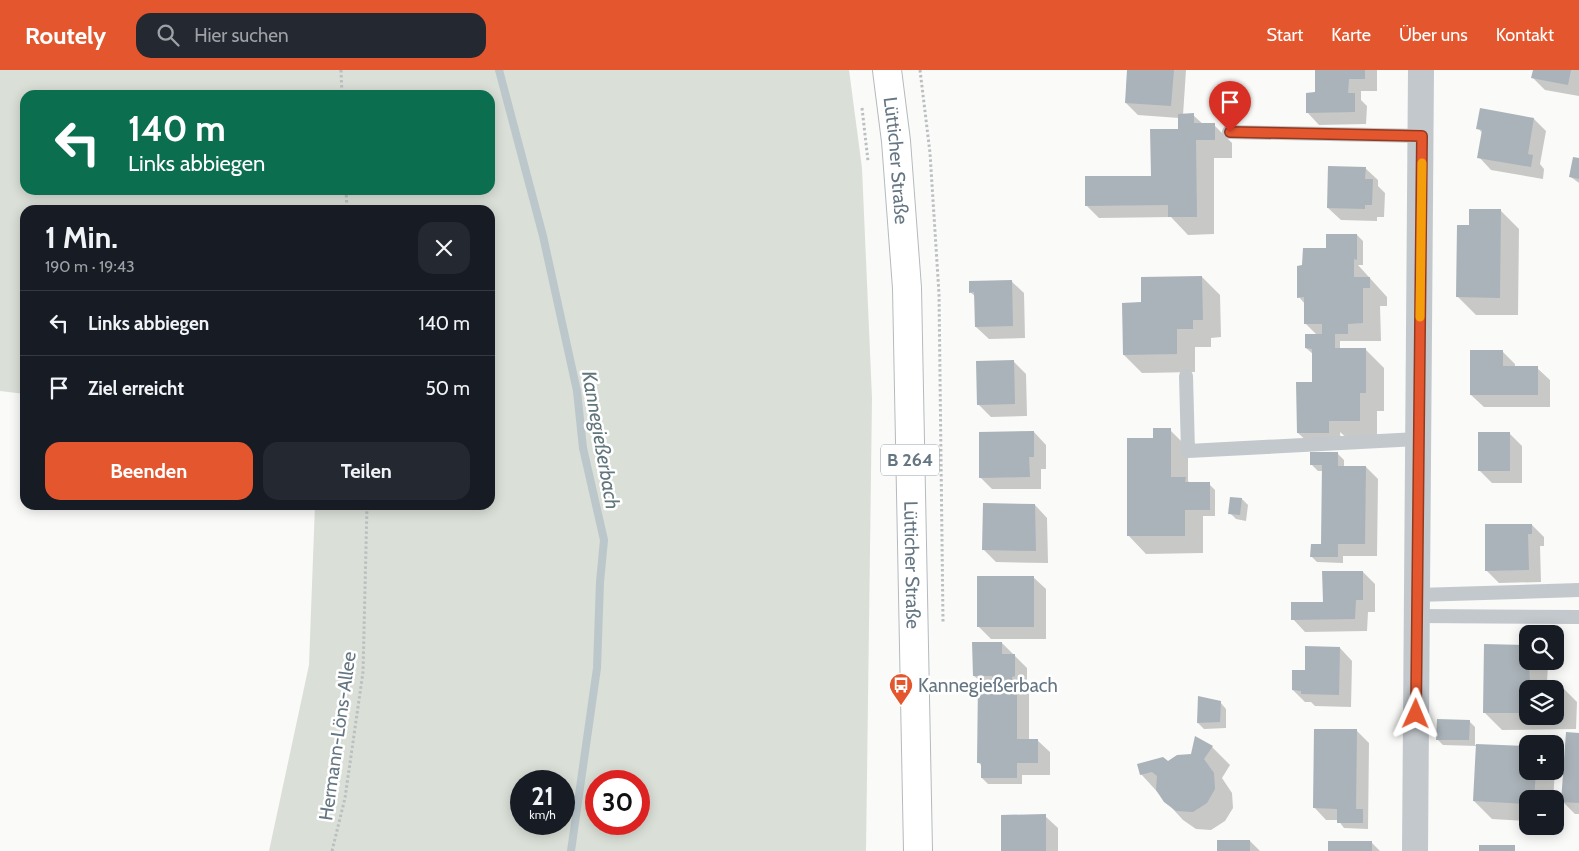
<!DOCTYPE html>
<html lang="de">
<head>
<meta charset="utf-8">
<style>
  body { margin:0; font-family:Cabin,sans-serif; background:#242831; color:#f1f3f6; height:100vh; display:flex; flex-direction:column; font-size:19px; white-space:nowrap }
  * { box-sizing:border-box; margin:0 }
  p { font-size:16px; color:#9ea1a6 }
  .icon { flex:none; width:28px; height:28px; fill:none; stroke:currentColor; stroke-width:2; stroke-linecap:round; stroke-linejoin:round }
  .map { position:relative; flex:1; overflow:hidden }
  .side { position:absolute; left:20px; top:135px; width:475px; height:305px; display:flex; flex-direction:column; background:#171b24; border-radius:15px; box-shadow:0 2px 12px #0003 }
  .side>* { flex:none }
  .hud { position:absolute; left:20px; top:20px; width:475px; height:105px; border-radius:15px; box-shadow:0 2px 12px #0003; background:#0b6e4f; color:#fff; overflow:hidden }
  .controls { position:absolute; left:1519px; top:555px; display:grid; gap:10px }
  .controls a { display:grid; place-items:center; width:45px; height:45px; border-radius:10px; background:#171b24; box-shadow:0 2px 12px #0003; font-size:25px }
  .speed { position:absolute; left:510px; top:700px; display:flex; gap:10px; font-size:25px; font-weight:700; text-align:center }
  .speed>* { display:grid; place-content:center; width:65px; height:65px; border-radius:50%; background:#171b24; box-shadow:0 2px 12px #0003; line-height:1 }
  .speed small { font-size:12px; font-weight:400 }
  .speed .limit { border:8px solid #d22; background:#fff; color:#111 }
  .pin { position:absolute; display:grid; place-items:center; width:42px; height:42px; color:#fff; margin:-51px -21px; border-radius:50% 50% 50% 0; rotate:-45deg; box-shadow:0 0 5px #0007 }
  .pin .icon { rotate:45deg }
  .me { position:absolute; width:55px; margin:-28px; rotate:1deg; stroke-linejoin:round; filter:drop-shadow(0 0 4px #0008) }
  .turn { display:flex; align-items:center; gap:18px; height:105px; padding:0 25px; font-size:22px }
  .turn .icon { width:65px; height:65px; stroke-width:2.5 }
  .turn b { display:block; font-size:35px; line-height:42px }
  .round { display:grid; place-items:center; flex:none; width:52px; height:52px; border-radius:15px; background:#242831 }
  .head { display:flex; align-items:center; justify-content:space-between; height:85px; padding:0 25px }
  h1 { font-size:30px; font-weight:700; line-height:38px }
  .button { display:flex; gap:10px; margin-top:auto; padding:10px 25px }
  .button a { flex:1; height:58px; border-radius:15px; background:#e4572e; color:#fff; font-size:20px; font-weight:700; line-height:58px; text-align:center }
  .button a+a { background:#242831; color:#f1f3f6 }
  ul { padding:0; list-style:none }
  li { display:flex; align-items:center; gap:15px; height:65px; padding:0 25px; border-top:1px solid #363941 }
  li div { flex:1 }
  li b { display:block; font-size:19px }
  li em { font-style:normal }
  header { display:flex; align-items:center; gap:30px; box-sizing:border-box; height:70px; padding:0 25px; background:#e4572e; color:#fff }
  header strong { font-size:24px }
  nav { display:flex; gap:28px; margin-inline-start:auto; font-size:18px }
  .search { width:350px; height:45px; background:#242831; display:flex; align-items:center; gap:12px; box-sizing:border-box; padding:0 18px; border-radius:15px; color:#9ea1a6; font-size:19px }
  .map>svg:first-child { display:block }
  .green { fill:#dadfd7; fill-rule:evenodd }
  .shadow { fill:#0003; fill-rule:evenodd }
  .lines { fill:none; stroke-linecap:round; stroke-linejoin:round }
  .stream { stroke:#bbc7cb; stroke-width:8 }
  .building { fill:#aab3b9 }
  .primary-casing { stroke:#b5babe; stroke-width:30 }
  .path { stroke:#bbbfc2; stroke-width:3; stroke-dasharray:2.5 2.5; stroke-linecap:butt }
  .service { stroke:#c3c8cc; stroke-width:14 }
  .minor { stroke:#c3c8cc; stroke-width:26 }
  .primary { stroke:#fff; stroke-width:28 }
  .route-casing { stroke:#94391e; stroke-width:12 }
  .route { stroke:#e4572e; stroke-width:9 }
  .slow { stroke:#f59e0b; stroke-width:9 }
  .labels { text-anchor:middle; stroke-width:5; stroke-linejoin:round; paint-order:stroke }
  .shield { fill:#fff; stroke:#939fa8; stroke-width:1 }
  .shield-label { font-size:18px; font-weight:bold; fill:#657683 }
  .street-label { font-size:19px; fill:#657683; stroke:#fff }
  .poi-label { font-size:19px; fill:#657683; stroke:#fff; text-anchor:start }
  .water-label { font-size:20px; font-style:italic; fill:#60757c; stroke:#fff }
</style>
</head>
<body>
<header>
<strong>Routely</strong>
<div class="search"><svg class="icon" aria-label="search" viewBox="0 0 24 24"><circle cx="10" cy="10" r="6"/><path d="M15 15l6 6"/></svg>Hier suchen</div>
<nav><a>Start</a><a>Karte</a><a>Über uns</a><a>Kontakt</a></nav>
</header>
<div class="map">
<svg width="1579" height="781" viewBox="0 0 1579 781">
  <rect width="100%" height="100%" fill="#fafaf8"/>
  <path class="green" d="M0,0H849L862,98L872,328L866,781H269L309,595L315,435H490V140H25V324L0,321ZM25,25H490V120H25ZM564,711V754H521V711ZM596,711H639V754H596Z"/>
  <g class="shadow">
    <polygon points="1128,0 1186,0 1183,45 1193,45 1204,55 1214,55 1232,73 1232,88 1214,88 1214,164 1188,165 1171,147 1099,148 1087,136 1154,107 1179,60 1179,48 1138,45 1126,33"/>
    <polygon points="1316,0 1377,0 1377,21 1361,21 1361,30 1367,36 1366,54 1319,55 1307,42 1316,24"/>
    <polygon points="1534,0 1579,0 1579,26 1545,20 1533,8"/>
    <polygon points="1534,49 1546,61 1540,94 1544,99 1543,109 1491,100 1479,87 1483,64 1478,58"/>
    <polygon points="1579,89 1579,113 1571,107"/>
    <polygon points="1365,98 1378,110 1378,116 1385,123 1384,147 1377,147 1377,151 1341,150 1328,138"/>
    <polygon points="1501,141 1519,159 1518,245 1476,245 1458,227 1470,156"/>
    <polygon points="1357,165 1363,171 1363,195 1358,195 1387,227 1387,236 1380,236 1381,271 1340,271 1340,280 1365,279 1384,298 1384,341 1377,341 1377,369 1348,369 1340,362 1341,374 1311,375 1298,363 1313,313 1313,284 1306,278 1317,265 1305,253 1305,234 1299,227 1304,196 1327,179"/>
    <polygon points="1202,207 1220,225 1221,267 1211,268 1211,277 1195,277 1195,302 1142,303 1124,285 1143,234"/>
    <polygon points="1011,211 1024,223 1025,268 989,269 976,257 976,227 970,222"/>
    <polygon points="1502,281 1515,294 1515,298 1537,298 1550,310 1550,337 1484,337 1471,325"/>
    <polygon points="1014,292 1026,304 1027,346 991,347 979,335"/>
    <polygon points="1170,360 1188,378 1188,411 1191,414 1209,414 1215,420 1215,446 1203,446 1203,483 1146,484 1128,465"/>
    <polygon points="1034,362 1046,375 1046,399 1041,399 1041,419 992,419 980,407"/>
    <polygon points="1510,364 1522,376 1522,413 1492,413 1479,400"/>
    <polygon points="1338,384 1344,390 1344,397 1366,397 1378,409 1377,486 1343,486 1343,493 1317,492 1311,486 1324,476 1323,401 1318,401 1312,395"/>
    <polygon points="1242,429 1248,435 1246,451 1236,449 1230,443"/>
    <polygon points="1035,435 1047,448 1048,493 996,492 983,479"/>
    <polygon points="1532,455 1544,467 1544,476 1540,476 1541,512 1499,513 1486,500"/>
    <polygon points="1363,502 1375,514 1375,542 1368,542 1367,561 1305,562 1293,549 1324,534"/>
    <polygon points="1033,507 1046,519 1046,569 991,569 978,556"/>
    <polygon points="1002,573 1027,598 1027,618 1024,619 1029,624 1029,670 1037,670 1050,682 1050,705 1022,705 1022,714 988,714 982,708 982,696 979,693 979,610 974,606"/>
    <polygon points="1340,578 1352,591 1351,637 1315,636 1311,632 1305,632 1293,620 1306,602"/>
    <path d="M1528,591H1545L1548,594L1547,613H1558L1577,632L1576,659L1502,660L1484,642ZM1528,619H1555V646H1528Z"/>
    <polygon points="1220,632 1226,639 1226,658 1204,659 1198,653"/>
    <polygon points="1469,651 1475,657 1475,675 1528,678 1528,701 1555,701 1553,729 1528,729 1528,751 1492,749 1474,731 1477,676 1443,675 1437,669"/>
    <polygon points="1357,661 1369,673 1368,759 1344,758 1338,750 1326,750 1314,737"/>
    <polygon points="1579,665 1579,744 1575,744 1562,731"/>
    <polygon points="1196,668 1212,677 1230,695 1222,708 1232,723 1233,738 1225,751 1211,760 1196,759 1183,750 1141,704 1193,685"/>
    <polygon points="1045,746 1058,758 1058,781 1003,781"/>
    <polygon points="1250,771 1260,781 1218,781"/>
    <polygon points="1372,773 1380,781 1329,781"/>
  </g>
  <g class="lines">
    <polyline class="stream" points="499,0 543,166 577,321 583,378 604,470 600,512 597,598 571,781"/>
  </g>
  <g class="building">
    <polygon points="1127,0 1174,0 1171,36 1125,33"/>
    <polygon points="1315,0 1365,0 1365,9 1349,9 1348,23 1355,23 1355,42 1306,43 1306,23 1315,22"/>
    <polygon points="1533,0 1571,0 1568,15 1531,8"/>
    <polygon points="1480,38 1534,48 1528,84 1533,85 1531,97 1477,88 1482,60 1476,59"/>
    <polygon points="1194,43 1194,53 1215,53 1215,70 1196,70 1197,147 1168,147 1168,135 1085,136 1085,106 1151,106 1150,59 1178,59 1178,44"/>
    <polygon points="1573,87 1579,88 1579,109 1569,107"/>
    <polygon points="1328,96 1366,97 1365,109 1373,109 1372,135 1365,135 1365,139 1327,138"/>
    <polygon points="1469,139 1501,139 1500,228 1456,227 1457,155 1469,155"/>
    <polygon points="1326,164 1357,164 1357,190 1354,189 1354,207 1370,207 1370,218 1363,218 1363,253 1348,254 1348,264 1335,264 1335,278 1366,278 1366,323 1360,323 1360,351 1329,351 1329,363 1297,363 1296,312 1312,312 1312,279 1305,278 1305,264 1322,264 1322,254 1304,254 1304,227 1297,228 1297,196 1302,195 1303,178 1326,178"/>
    <polygon points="1202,206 1203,250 1193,250 1193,259 1177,259 1177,284 1123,285 1122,233 1141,232 1141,207"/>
    <polygon points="1012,210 1013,256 975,257 974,222 969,223 969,211"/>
    <polygon points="1470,280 1503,280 1503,296 1538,296 1538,325 1470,325"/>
    <polygon points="1014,290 1015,334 977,335 976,291"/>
    <polygon points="1153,358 1171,358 1171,407 1186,407 1185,412 1210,412 1210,440 1185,440 1185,466 1127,466 1127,368 1153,368"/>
    <polygon points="1034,361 1034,387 1029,387 1030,407 979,408 979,362"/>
    <rect x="1478" y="362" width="32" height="39"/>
    <polygon points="1310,382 1338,382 1338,396 1366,396 1365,474 1338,474 1338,487 1310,487 1311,474 1321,474 1322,395 1310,395"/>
    <polygon points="1230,427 1242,428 1240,445 1228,444"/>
    <polygon points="983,433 1035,434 1036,481 982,480"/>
    <polygon points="1485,454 1532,454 1532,464 1528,464 1529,500 1485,501"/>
    <polygon points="1322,501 1363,501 1363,530 1356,530 1355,549 1291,550 1291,532 1323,532"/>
    <rect x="977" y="506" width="57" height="51"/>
    <polygon points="972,572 1002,572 1002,584 1015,584 1015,606 1012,607 1012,610 1017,610 1017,669 1038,669 1038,693 1017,693 1017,708 981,708 981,693 977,693 978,610 993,610 992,606 973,606"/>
    <polygon points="1484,574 1528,575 1530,612 1559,612 1559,641 1555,641 1555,619 1528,619 1527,643 1483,643"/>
    <polygon points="1305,576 1340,577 1339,625 1301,624 1301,621 1292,620 1292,600 1305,600"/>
    <polygon points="1198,626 1221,631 1220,652 1197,653"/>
    <polygon points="1437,649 1470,650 1469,670 1436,670"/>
    <polygon points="1314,659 1357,659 1356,739 1363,739 1363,753 1337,753 1337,739 1313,738"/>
    <polygon points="1566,662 1579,663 1579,733 1561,732"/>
    <polygon points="1195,666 1213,676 1204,689 1214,703 1215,719 1207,733 1193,742 1176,741 1164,732 1156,720 1157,706 1152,702 1140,705 1137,694 1163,687 1168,691 1177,685 1191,684"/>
    <polygon points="1476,674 1528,676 1528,701 1536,701 1534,729 1528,729 1528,734 1473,731"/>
    <polygon points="1046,744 1046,781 1001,781 1001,745"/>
    <rect x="1217" y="770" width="33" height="11"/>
    <rect x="1328" y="771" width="44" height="10"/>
    <rect x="1479" y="775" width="36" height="6"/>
  </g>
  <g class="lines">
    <g class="primary-casing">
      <g id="primary">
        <path id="s1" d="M887,0L896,71L907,218L918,781"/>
      </g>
    </g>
    <g class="path">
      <polyline points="341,0 342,25"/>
      <polyline points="920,0 930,83 939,224 943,553"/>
      <polyline points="862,38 868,91"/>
      <polyline points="346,120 347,140"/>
      <polyline points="332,781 345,728 363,602 367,435"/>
    </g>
    <g class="service">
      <polyline points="1229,62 1422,66"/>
      <polyline points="1186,306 1188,381 1418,369"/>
      <polyline points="1417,525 1579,520"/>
      <polyline points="1417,546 1579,547"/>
    </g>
    <polyline class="minor" points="1415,781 1421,0"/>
    <use href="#primary" class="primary"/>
  </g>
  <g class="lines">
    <g class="route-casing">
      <polyline id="route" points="1230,62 1422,66 1416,644"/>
    </g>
    <use href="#route" class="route"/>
    <polyline class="slow" points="1420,247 1422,93"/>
  </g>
  <defs>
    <g id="bus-pin" transform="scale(1.25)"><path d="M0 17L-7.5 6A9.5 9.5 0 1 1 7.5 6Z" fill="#e4572e" stroke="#fff"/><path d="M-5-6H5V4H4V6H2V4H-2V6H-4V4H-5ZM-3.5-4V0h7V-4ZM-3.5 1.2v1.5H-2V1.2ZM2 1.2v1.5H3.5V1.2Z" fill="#fff"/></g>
  </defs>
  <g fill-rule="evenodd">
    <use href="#bus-pin" x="901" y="615"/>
  </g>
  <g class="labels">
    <rect class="shield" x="881" y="374.5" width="58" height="31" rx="4"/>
    <g class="shield-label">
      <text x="910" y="396">B 264</text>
    </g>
    <g class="street-label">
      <text dy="7" stroke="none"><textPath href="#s1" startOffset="91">Lütticher Straße</textPath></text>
      <text dy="7" stroke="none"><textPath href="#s1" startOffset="496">Lütticher Straße</textPath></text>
      <text transform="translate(337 666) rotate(-82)" y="7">Hermann-Löns-Allee</text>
    </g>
    <g class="poi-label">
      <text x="918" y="622">Kannegießerbach</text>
    </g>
    <g class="water-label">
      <text transform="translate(601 370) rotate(80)" y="7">Kannegießerbach</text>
    </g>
  </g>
</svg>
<div class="controls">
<a><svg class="icon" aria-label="search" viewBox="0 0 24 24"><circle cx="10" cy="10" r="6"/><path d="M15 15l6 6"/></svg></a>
<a><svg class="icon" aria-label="layers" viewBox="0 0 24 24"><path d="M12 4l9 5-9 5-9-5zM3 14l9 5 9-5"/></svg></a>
<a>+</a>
<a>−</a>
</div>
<div class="speed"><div>21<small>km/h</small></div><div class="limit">30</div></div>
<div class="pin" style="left:1230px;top:62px;background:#d93025"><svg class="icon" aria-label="arrive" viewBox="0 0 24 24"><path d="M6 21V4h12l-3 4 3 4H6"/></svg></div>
<svg class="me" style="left:1416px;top:644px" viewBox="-20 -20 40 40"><path d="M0-17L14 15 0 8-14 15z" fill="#e4572e" stroke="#fff" stroke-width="4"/></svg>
<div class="hud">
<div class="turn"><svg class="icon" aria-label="left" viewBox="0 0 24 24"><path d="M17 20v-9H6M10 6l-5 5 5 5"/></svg><div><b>140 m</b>Links abbiegen</div></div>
</div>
<section class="side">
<div class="head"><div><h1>1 Min.</h1><p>190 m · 19:43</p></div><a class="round"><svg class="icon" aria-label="close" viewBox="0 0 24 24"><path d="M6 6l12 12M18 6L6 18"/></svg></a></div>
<ul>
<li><svg class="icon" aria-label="left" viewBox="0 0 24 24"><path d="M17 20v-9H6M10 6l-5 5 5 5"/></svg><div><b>Links abbiegen</b></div><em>140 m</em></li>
<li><svg class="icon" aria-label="arrive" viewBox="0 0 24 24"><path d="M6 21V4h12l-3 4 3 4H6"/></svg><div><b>Ziel erreicht</b></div><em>50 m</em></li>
</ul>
<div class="button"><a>Beenden</a><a>Teilen</a></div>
</section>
</div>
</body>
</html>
